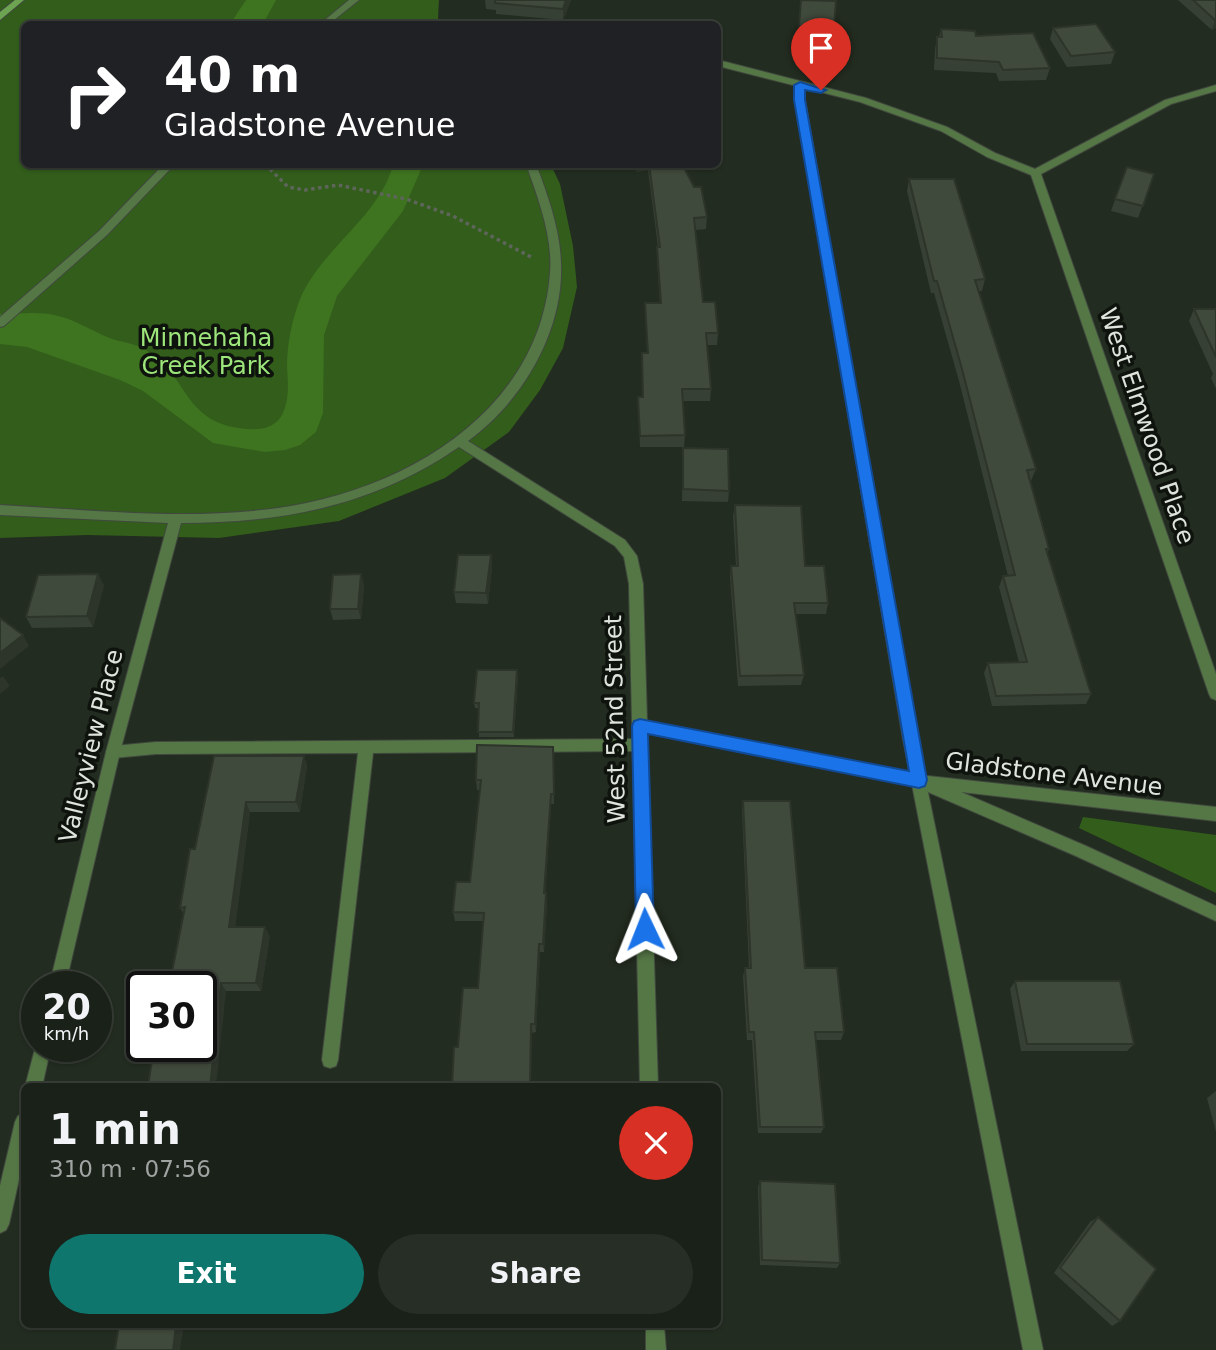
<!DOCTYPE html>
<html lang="en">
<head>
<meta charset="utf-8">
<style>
  body { margin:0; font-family:"DejaVu Sans",sans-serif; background:#272e25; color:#f1f3f6; height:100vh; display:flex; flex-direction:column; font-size:26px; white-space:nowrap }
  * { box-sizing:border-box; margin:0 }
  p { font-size:23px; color:#9fa3a2 }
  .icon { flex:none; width:38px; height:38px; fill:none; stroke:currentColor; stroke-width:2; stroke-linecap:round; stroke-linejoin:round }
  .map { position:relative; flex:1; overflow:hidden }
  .drawer { position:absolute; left:21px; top:1083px; width:700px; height:245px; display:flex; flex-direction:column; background:#1a2118; border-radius:10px; box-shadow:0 2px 5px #0004,0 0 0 2px #383e37 }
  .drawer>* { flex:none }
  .guide { position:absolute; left:21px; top:21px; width:700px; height:147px; border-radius:10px; box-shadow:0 2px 5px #0004,0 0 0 2px #383e37; background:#202124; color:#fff; overflow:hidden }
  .speed { position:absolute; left:21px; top:971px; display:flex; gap:14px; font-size:35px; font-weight:700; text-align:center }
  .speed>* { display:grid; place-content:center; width:91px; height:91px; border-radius:50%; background:#1a2118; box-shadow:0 2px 5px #0004,0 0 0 2px #383e37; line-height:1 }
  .speed small { font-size:18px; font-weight:400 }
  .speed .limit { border:4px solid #111; border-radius:10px; background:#fff; color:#111 }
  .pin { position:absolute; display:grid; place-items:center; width:60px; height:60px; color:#fff; margin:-72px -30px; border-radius:50% 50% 50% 0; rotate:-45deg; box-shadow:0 0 7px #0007 }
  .pin .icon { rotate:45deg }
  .me { position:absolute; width:77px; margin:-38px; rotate:358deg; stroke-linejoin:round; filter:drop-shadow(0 0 5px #0008) }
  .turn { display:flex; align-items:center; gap:24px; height:147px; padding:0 28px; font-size:32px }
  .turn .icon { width:91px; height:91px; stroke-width:2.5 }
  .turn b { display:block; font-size:49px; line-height:60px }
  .round { display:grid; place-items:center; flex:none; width:74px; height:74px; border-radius:37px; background:#272e25 }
  .overview { display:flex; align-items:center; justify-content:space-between; height:119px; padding:0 28px }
  h1 { font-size:42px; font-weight:700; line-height:52px }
  .button { display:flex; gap:14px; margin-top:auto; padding:14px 28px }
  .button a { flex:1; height:80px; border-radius:42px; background:#0f766e; color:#fff; font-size:28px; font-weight:700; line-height:80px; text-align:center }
  .button a+a { background:#272e25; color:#f1f3f6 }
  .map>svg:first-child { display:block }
  .green { fill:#325d1b }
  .water { fill:#3e7320 }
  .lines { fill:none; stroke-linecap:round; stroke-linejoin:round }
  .lane-casing { stroke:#41493e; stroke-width:2 }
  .street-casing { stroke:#41493e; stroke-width:2 }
  .secondary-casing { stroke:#41493e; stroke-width:2 }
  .path { stroke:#5e665b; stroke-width:3.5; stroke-dasharray:3.5 3.5; stroke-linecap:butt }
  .lane { fill:#557746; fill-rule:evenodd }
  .street { fill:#557746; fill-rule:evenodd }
  .secondary { fill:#6ca452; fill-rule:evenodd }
  .wall { fill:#374034 }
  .shaded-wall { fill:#2d342a }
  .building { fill:#404a3c; stroke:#2d342a; stroke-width:2 }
  .route { fill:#1a73e8; stroke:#114b97; stroke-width:2 }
  .labels { text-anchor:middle; stroke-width:7; stroke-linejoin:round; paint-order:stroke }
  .park-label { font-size:24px; fill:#9de67b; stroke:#0f130d }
  .street-label { font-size:24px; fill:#dfe4dc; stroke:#0f130d }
</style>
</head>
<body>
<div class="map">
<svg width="1216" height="1350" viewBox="0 0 1216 1350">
  <rect width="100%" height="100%" fill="#232c20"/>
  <g class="green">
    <polygon points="0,0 439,0 438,18 442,24 24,24 24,164 551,165 560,184 573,246 577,287 563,348 540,390 509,432 445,478 339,521 219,538 87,535 0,538"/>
    <polygon points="1083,817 1216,835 1216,893 1079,828"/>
  </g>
  <g class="water">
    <polygon points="246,0 276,0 263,24 230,24"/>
    <path d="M393,165H423L403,211L337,296L324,335L323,413L316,432L300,445L285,450L265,452L213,443L143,391L120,380L27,347L0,344V314C19,314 40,311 58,316C76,320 94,332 112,339C121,342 133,343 142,348C189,370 179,423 246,429C258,430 272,429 280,418C290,403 288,383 287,366C287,345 292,319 300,299C321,249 379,217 393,165Z"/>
  </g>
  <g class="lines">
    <g class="lane-casing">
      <g id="lane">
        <polygon points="797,83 805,85 805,100 917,739 1043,1350 1023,1350 903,739 795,100"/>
        <polygon points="640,739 645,741 647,745 645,749 640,751 373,753 338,1060 336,1066 330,1068 324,1066 322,1060 358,753 156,754 113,758 108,756 106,752 108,748 113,746 156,742"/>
      </g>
    </g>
    <g class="street-casing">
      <g id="street">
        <polygon points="349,0 359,0 329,24 320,24"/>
        <polygon points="718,60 866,98 947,127 995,153 1035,169 1165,100 1216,85 1216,91 1171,104 1041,174 1216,674 1216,700 1211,698 1209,694 1031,175 987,157 941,131 860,102 718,66"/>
        <polygon points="164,164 175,164 107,235 4,326 0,327 0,317 99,231"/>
        <path d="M526,164H536C548,196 560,229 561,263C564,331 522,402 468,441L625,540L637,556L643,584L647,721L919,775L1216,807V821L961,792L1086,846L1216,906V921L1076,856L928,792L926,788L647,733L658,1087H640L629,584L624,557L615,546L459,447C373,506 283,523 181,523L120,752L65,987H49L106,752L168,523L0,515V505C96,510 195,522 291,506C414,485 540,407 550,273C553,237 538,198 526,164Z"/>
        <polygon points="37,1041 37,1046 51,1046 42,1087 25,1087"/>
        <polygon points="24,1113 24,1157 9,1224 6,1230 0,1233 0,1186 15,1122 18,1116"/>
        <polygon points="646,1325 664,1325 666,1350 646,1350"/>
      </g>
    </g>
    <g class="secondary-casing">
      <polygon id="secondary" points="15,0 24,0 0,20 0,12"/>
    </g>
    <polyline class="path" points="265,164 288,187 305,190 338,185 406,199 453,216 533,258"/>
    <use href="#lane" class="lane"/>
    <use href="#street" class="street"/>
    <use href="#secondary" class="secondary"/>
  </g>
  <g class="wall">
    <polygon points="485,0 571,0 563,20 496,14 496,10 486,9"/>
    <polygon points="801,0 834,29 833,41 798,38"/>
    <polygon points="1178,0 1216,0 1216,28 1212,30"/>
    <polygon points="1053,28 1115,52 1111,64 1067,67 1050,39"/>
    <polygon points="941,29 976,36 1050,68 1046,80 999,81 996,73 934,70 935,49 937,37 939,37"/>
    <polygon points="633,164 682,164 707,217 706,229 696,230 703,302 718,333 717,345 707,345 711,389 710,401 683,401 685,435 684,447 640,447 638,397 643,397 642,353 647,353 645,303 660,303 657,259 657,247 658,247 648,170 637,172"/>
    <polygon points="1127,167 1154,174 1138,218 1111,211"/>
    <polygon points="909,179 985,279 982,291 979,291 1036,469 1031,481 1030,481 1049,549 1047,553 1091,694 1086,704 992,706 984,673 988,663 1019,662 999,587 1003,576 1008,576 959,381 934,293 931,293 907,191"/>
    <polygon points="1194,309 1216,309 1216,389 1211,378 1213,374 1189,321"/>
    <polygon points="683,448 729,491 728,502 682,501"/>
    <polygon points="735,505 805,566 828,603 826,614 795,614 804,675 801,685 738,686 730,577 731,566 736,566 733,516"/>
    <polygon points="491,555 492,566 488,604 456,603 454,592"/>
    <polygon points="104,585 93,627 32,628 26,617"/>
    <polygon points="364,585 361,619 333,620 330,609"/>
    <polygon points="518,675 514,737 479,737 479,708 475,708 474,703"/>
    <polygon points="553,747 554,804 551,804 545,893 547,902 544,952 540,952 536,1032 458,1047 478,988 484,921 455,921 453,912 470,882 480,790 477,790 476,780"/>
    <polygon points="214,756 304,756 307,766 300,812 250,812 235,927 270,936 261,991 226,991 201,1046 184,914 180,908 195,849"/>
    <polygon points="743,801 805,968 844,1032 841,1040 816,1040 824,1127 821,1133 758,1133 752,1040 747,1040 743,976 745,968 749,968 742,811"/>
    <polygon points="1015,981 1134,1044 1127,1051 1021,1051 1010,989"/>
    <polygon points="1216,1091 1216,1132 1207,1098"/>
    <polygon points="760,1181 840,1263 837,1268 760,1265 758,1187"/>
    <polygon points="1098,1217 1120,1321 1112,1326 1054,1273 1090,1222"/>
  </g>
  <g class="shaded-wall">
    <polygon points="566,0 571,0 563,20 563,9"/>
    <polygon points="1216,19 1216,28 1212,30 1215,20"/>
    <polygon points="637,164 648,164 648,170 637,172"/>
    <polygon points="491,555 492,566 488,604 486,593"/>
    <polygon points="98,574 104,585 93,627 87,616"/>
    <polygon points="361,574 364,585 361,619 358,609"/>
    <polygon points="23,635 29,646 0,669 0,653"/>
    <polygon points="517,670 518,675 514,737 513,732"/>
    <polygon points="3,676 10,686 0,694 0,678"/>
    <polygon points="304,756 307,766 300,812 296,802"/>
    <polygon points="551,794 551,804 545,902 544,893"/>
    <polygon points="246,802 250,812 234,936 229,927"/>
    <polygon points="546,893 547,902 544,952 543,944"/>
    <polygon points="265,927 270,936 261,991 256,983"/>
    <polygon points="539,944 540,952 536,1032 535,1024"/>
    <polygon points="221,983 226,991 216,1087 210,1087"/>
    <polygon points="531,1024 532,1032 531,1087 530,1087"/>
    <polygon points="176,1325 184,1325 180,1350 173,1350"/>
  </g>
  <g class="building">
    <polygon points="495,0 566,0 563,9 495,3"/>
    <polygon points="801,0 836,1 834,29 799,26"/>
    <polygon points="1193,0 1216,0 1216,19 1215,20"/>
    <polygon points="1096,24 1115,52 1071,56 1053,28"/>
    <polygon points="941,29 975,31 976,36 1033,33 1050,68 1003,70 999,62 937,58 937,37 942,37"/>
    <polygon points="649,164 682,164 694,187 701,187 707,217 694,218 703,302 715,302 718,333 706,333 711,389 682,389 685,435 640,436 638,397 643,397 642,353 648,353 645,303 661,303 657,247 660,247"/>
    <polygon points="1127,167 1154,174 1143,206 1115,199"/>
    <polygon points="909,179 954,179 985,279 975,280 1036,469 1027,470 1049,549 1046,549 1091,694 996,696 988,663 1027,662 1003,576 1015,575 962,369 937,281 934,281"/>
    <polygon points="1194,309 1216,309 1216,357"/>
    <polygon points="683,448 728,449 729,491 683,489"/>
    <polygon points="735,505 801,506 805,566 824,566 828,603 794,603 804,675 740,676 731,566 738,566"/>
    <polygon points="458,555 491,555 486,593 454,592"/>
    <polygon points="98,574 87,616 26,617 38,575"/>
    <polygon points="361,574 358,609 330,609 333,575"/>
    <polygon points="0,618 23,635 0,653"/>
    <polygon points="477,670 517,670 513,732 478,732 479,703 474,703"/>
    <polygon points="477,745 553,747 554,794 551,794 544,893 546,893 543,944 539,944 535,1024 531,1024 530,1087 452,1087 454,1047 458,1047 463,988 478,988 484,913 453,912 456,882 470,882 481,780 476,780"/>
    <polygon points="214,756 304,756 296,802 246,802 229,927 265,927 256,983 221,983 210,1087 148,1087 154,1046 201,1046 201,987 169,987 185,907 180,908 190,849 195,849"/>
    <polygon points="743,801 790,801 805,968 837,968 844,1032 815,1032 824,1127 760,1127 754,1032 749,1032 745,968 751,968"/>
    <polygon points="1015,981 1120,981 1134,1044 1027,1044"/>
    <polygon points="760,1181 835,1184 840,1263 762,1260"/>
    <polygon points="1098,1217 1156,1269 1120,1321 1060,1268"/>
    <polygon points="119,1325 176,1325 173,1350 115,1350"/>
  </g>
  <polygon class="route" points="800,82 826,90 821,93 805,90 805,100 927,780 925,786 919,788 648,734 654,929 651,935 645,938 638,935 636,929 632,726 634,721 640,719 909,771 794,100 794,85"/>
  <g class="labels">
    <g class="park-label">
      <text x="206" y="346">Minnehaha<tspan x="206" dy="28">Creek Park</tspan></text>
    </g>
    <g class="street-label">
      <text transform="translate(1147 426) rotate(71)" y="8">West Elmwood Place</text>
      <text transform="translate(615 719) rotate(-91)" y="8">West 52nd Street</text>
      <text transform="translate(91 746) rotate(-76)" y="8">Valleyview Place</text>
      <text transform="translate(1054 774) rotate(7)" y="8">Gladstone Avenue</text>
    </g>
  </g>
</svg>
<div class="speed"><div>20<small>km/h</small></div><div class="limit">30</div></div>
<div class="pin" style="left:821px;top:90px;background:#d93025"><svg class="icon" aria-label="arrive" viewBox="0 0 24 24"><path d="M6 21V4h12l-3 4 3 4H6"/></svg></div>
<svg class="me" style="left:645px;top:929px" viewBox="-20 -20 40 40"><path d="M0-17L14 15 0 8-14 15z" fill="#1a73e8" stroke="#fff" stroke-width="4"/></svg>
<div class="guide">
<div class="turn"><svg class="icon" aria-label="right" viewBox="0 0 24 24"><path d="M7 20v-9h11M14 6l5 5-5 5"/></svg><div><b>40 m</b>Gladstone Avenue</div></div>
</div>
<section class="drawer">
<div class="overview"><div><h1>1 min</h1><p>310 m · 07:56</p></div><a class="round" style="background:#d93025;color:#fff"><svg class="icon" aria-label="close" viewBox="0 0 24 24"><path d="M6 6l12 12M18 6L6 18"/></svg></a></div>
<div class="button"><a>Exit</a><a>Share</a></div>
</section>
</div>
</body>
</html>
